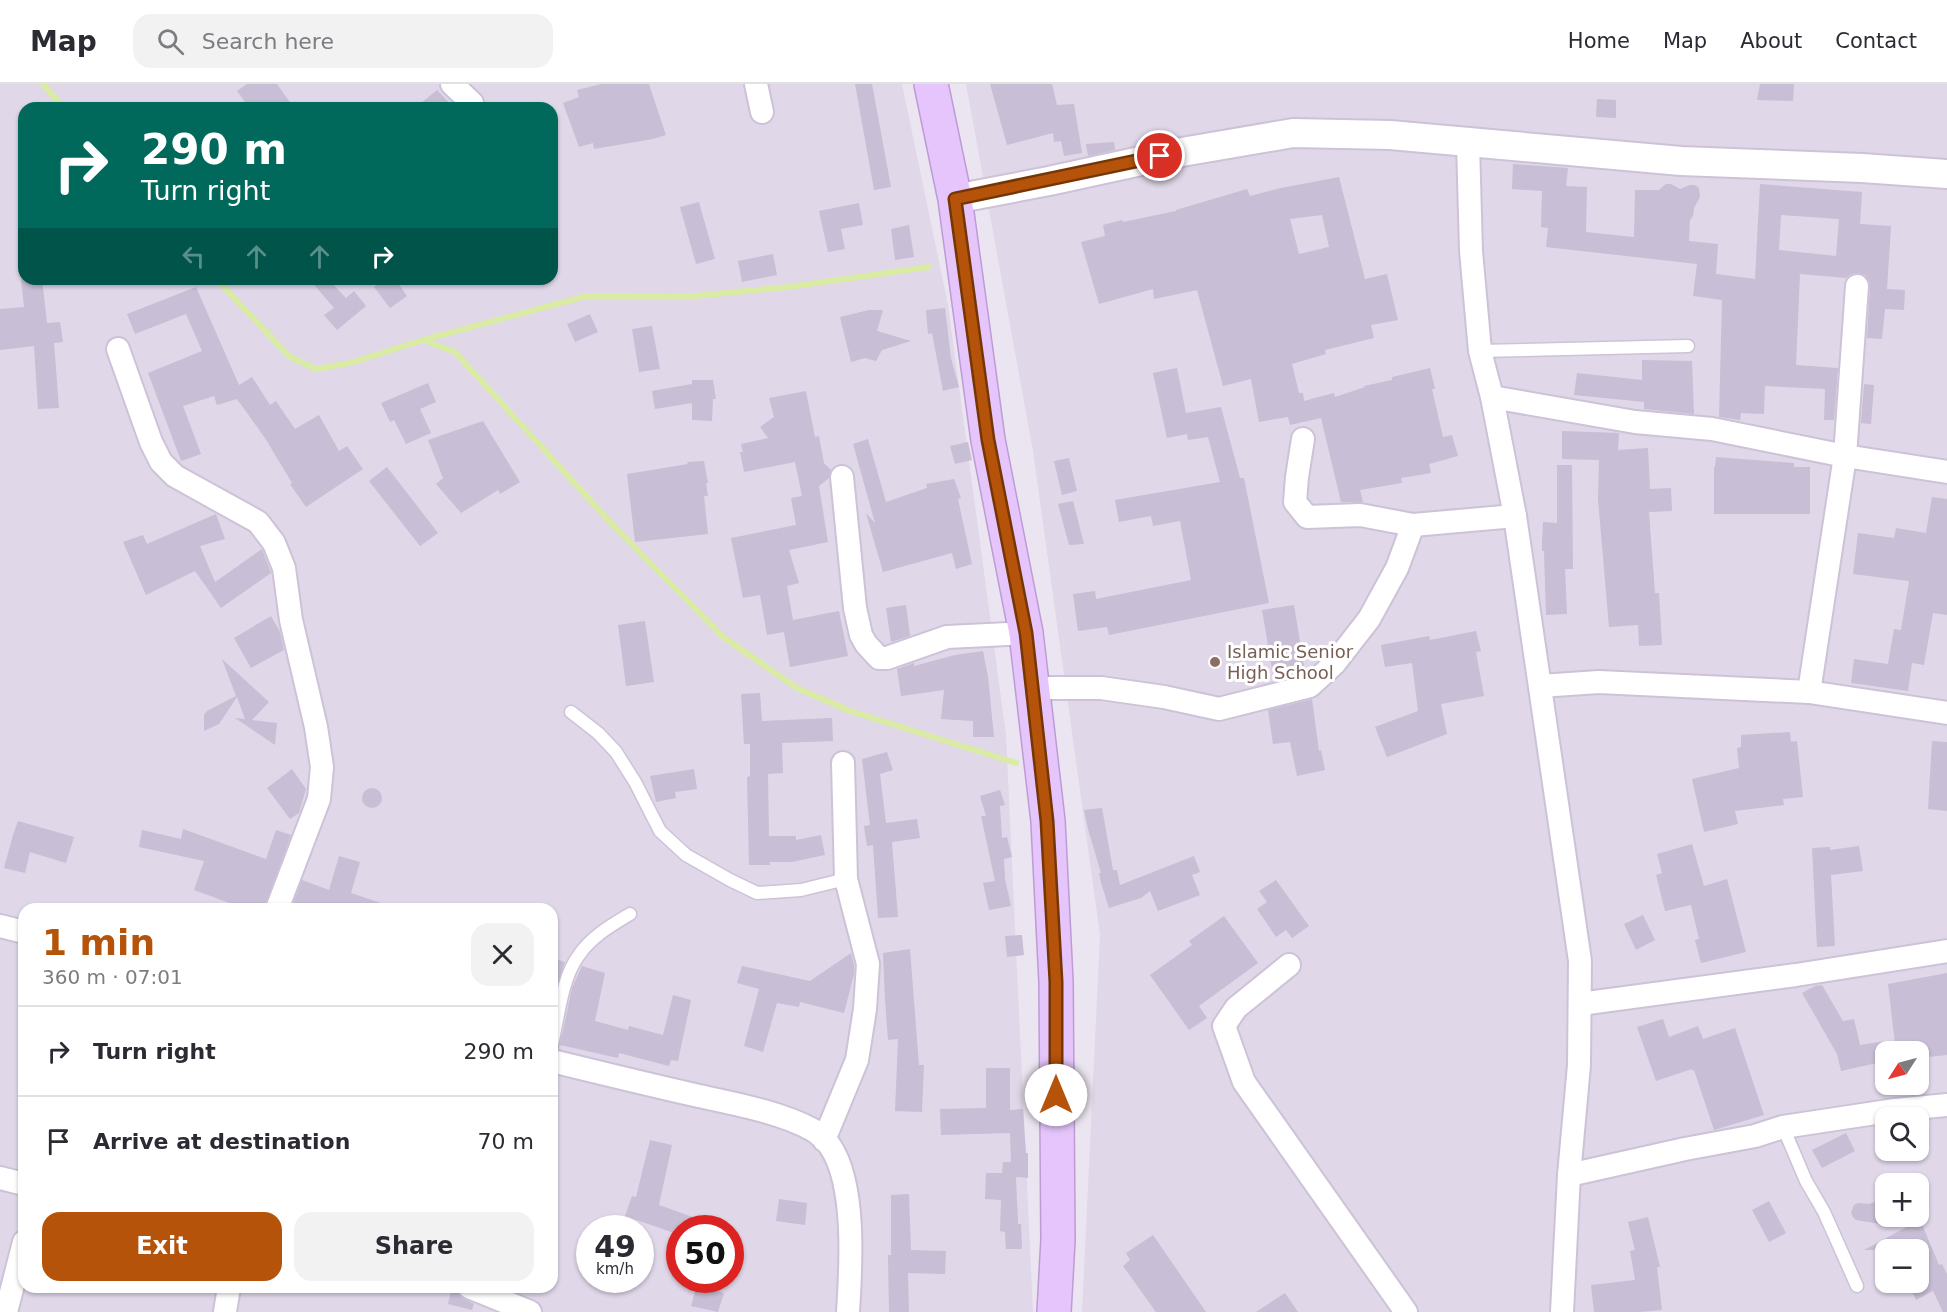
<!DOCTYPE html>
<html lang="en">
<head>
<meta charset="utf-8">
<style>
  body { margin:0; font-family:"DejaVu Sans",sans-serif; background:#f2f2f3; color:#2b2b33; height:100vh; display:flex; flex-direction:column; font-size:22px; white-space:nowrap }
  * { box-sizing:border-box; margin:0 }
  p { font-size:20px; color:#7c7c81 }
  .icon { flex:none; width:33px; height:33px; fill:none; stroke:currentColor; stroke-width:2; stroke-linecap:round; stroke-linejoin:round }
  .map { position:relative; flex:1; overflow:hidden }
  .side { position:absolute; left:18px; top:819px; width:540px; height:390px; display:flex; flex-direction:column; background:#fff; border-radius:18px; box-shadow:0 2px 4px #0004 }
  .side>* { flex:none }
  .guide { position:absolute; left:18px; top:18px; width:540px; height:183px; border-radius:18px; box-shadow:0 2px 4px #0004; background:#00695c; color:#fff; overflow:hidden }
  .needle { width:39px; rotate:234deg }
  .buttons { position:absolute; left:1875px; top:957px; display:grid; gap:12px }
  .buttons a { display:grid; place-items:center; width:54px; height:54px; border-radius:12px; background:#fff; box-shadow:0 2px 4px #0004; font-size:30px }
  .speed { position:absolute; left:576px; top:1131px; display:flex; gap:12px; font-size:30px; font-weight:700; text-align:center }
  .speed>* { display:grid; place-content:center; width:78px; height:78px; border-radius:50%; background:#fff; box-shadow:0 2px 4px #0004; line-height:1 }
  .speed small { font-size:15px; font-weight:400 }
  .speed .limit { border:9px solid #d22; background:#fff; color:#111 }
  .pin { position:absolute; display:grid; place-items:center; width:51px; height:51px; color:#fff; margin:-26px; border:3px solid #fff; border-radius:50%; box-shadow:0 2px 6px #0007 }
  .me { position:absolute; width:66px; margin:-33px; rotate:0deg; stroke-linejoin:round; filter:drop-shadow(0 0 4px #0008) }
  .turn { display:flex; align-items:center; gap:21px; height:126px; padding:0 24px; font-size:27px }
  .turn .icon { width:78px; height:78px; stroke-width:2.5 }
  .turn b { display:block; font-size:42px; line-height:51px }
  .lanes { display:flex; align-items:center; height:57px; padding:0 24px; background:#0003; justify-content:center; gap:30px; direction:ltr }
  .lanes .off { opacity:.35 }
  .round { display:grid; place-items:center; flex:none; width:63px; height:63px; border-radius:18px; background:#f2f2f3 }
  .summary { display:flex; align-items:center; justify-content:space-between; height:102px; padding:0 24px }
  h1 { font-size:36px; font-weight:600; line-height:45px; color:#b45309 }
  .action { display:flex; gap:12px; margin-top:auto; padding:12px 24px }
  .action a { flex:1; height:69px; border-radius:18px; background:#b45309; color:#fff; font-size:24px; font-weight:600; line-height:69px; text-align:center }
  .action a+a { background:#f2f2f3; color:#2b2b33 }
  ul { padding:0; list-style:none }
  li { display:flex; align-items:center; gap:18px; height:90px; padding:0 24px; border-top:2px solid #e1e1e2 }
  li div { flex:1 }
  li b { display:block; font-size:22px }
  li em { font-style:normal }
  header { display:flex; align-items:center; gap:36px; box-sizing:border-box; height:84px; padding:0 30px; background:#fff; border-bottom:2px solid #e1e1e2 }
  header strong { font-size:28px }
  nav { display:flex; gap:33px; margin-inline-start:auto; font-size:21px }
  .search { width:420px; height:54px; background:#f2f2f3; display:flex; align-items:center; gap:15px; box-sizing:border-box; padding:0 21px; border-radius:18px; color:#7c7c81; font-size:22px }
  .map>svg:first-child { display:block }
  .residential { fill:#e0d7e9; fill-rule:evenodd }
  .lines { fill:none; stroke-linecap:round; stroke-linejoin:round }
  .stream { stroke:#d9eba4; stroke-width:6 }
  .building { fill:#c8bed5; fill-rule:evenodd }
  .service-casing { stroke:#cdc2d7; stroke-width:15 }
  .minor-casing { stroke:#cdc2d7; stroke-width:26 }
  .tertiary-casing { stroke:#cdc2d7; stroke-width:32 }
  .secondary-casing { stroke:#bd9cd4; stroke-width:36 }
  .service { stroke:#fff; stroke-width:12 }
  .minor { stroke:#fff; stroke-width:22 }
  .tertiary { stroke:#fff; stroke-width:28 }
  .secondary { stroke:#e5c5fb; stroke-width:33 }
  .route-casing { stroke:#753606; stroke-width:15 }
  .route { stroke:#b45309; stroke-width:10 }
  .education-dot { fill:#8d6e63; stroke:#fff; stroke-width:2 }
  .labels { text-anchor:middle; stroke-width:6; stroke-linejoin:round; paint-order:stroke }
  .education-label { font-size:18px; fill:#785e54; stroke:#fff; text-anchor:start }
</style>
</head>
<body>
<header>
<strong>Map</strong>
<div class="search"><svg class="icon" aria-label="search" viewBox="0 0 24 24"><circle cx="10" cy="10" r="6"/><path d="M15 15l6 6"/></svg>Search here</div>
<nav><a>Home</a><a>Map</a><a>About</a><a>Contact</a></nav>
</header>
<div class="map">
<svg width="1947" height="1228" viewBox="0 0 1947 1228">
  <rect width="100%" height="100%" fill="#ebe5f1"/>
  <g class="residential">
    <path d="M0,0H902L948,221L1006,651L1033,1228H0ZM24,24H552V195H24ZM24,825H552V1203H24ZM590,1144H640V1196H590ZM680,1144H730V1196H680Z"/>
    <path d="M966,0H1947V1228H1082L1100,851L1033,367ZM1886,968H1918V1000H1886ZM1886,1034H1918V1066H1886ZM1886,1100H1918V1132H1886ZM1886,1166H1918V1198H1886Z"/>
  </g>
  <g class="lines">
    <g class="stream">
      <polyline points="43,0 64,24"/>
      <polyline points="216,195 290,273 316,285 350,279 423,256 586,212 685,213 788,203 929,183"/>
      <polyline points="423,256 455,268 609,437 723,553 797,604 850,627 1016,679"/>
    </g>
  </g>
  <g class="building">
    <polygon points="247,0 277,0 294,24 249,24 237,7"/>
    <polygon points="601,0 649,0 666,51 653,55 594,65 593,59 579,63 563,19 579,13 577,6"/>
    <polygon points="855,0 872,0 891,103 874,106"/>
    <polygon points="990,0 1052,0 1057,21 1074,20 1082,69 1064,72 1061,57 1054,58 1053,49 1007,61"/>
    <polygon points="1760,0 1794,0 1793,17 1757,16"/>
    <polygon points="437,6 454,24 415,24"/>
    <polygon points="1597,15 1616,16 1616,34 1596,33"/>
    <polygon points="1114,58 1115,66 1088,72 1086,60"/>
    <path d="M1513,80L1568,84L1566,102L1587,103L1586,148L1634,153L1635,106H1659L1666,100H1671L1680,105L1690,101H1695L1699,104L1700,113L1694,124L1693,132L1690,136L1689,157L1718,160L1716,190L1755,195L1760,100L1862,108L1860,140L1891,142L1887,205L1905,206L1904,226L1885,225L1882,255L1867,254L1870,203L1869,197L1865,191L1857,189L1851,190L1846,194L1800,190L1796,281L1838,284L1834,336H1824L1825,305L1765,302L1764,330L1741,329L1740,336L1719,333L1722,216L1693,212L1697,180L1546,163L1548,144L1541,143L1542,107L1512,105ZM1781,131L1839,135L1836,172L1779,166Z"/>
    <path d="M1339,93L1365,195L1387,190L1398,236L1371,241L1374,254L1325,266L1326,270L1292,280L1299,309H1303L1304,317L1334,309L1335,313L1365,303L1364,302L1392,296V293L1430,284L1435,305H1432L1443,353L1452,351L1458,372L1429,380L1431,389L1401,394L1402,399L1360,406L1363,418H1341L1321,334L1290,341L1288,333L1259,338L1251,295L1223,302L1197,206L1154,215L1153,205L1099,220L1081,158L1105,152L1103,141L1122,136L1123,138L1176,127V126L1247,105L1250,112L1281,104ZM1322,131L1329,163L1299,170L1290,135Z"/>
    <polygon points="699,118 715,175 696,180 680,123"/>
    <polygon points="859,119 863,141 841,145 845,165 828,168 819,127"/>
    <polygon points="909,141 914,173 895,176 891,145"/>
    <polygon points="773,170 777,191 742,198 738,177"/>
    <polygon points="21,195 42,195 47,239 60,238 63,258 54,259 59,324 38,325 34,262 0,266 0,225 24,223"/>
    <polygon points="328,195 346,214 354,207 366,222 337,246 324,231 334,224 310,196"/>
    <polygon points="385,195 395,195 407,212 390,224 374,203"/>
    <polygon points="196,203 239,301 252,293 270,321 276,317 295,345 319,331 339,367 347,362 363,385 306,423 290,400 292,399 265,354 237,315 217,321 214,312 183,322 201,370 181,377 148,289 202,267 186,230 135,250 127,230"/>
    <polygon points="945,224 951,274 959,303 943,307 932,249 928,250 926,226"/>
    <polygon points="869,226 883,226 877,247 911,257 882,266 876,277 865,274 851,278 840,233"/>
    <polygon points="590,230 598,248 575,258 567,240"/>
    <polygon points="652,242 660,285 639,288 632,245"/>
    <polygon points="1642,276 1692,277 1694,330 1644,325 1644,318 1574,311 1577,289 1642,296"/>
    <polygon points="1177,284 1186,329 1221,323 1240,394 1244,394 1269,519 1109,551 1107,543 1078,547 1073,510 1095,507 1096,515 1191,496 1180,437 1153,442 1151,432 1119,438 1115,416 1220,398 1208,353 1188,356 1187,350 1167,354 1153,289"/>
    <polygon points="692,296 713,296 716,315 713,315 712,337 692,336 692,319 655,325 652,307 692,300"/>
    <polygon points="428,299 436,318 420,325 431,349 406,360 394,336 390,338 381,319"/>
    <polygon points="1864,300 1874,301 1871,340 1861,339"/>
    <polygon points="806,307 815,353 819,352 824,379 831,386 829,394 819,402 828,458 789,466 799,499 787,502 793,536 839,527 848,572 790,583 784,548 767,551 760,511 743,514 731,454 796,441 791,414 802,412 795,378 744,388 740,368 743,368 741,360 768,354 760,343 774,333 769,314"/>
    <polygon points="483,337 520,398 500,410 498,406 461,429 436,400 443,394 428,356"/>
    <polygon points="1562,347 1619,349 1618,366 1648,364 1650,405 1671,404 1672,427 1649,428 1655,509 1659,509 1662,561 1639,562 1638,541 1609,543 1598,415 1599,376 1562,375"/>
    <polygon points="868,355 886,418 927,404 926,400 954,395 961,414 958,415 972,480 956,485 952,469 883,488 866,429 875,439 853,360"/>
    <polygon points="968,358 972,376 955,380 950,362"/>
    <polygon points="1716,373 1794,379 1794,383 1810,383 1810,430 1714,430 1714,383 1715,383"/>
    <polygon points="1069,374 1077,407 1062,411 1054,377"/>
    <polygon points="704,377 708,399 706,399 708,412 704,412 708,450 635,458 627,390 688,380 687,378"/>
    <polygon points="1557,381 1572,381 1573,485 1565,485 1567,530 1546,531 1544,467 1542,467 1542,459 1543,438 1557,439"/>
    <polygon points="387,383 438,449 420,462 369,397"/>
    <polygon points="1932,413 1947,415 1947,531 1933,529 1924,581 1912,579 1908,607 1851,599 1854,575 1888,580 1894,545 1901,546 1909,497 1853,490 1858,449 1894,454 1896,444 1926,449"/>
    <polygon points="1073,417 1084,460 1069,461 1058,420"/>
    <polygon points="216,430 225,455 200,462 215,498 262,465 271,489 221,524 195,487 146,511 123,458 143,451 147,460"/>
    <polygon points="906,521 910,552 891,558 886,524"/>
    <polygon points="1294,521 1305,588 1274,597 1262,526"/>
    <polygon points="271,532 280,548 284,566 251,584 234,554"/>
    <polygon points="645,537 654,598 626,602 618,541"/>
    <polygon points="1476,547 1481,567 1476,568 1484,612 1441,620 1447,650 1387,673 1375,643 1418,627 1412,579 1385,583 1381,561 1429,552 1430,556"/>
    <polygon points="983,567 988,593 994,653 973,653 973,637 941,635 944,606 901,612 897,585 914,579 914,582 955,571"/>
    <polygon points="222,575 269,618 252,636 277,639 275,661 235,634 245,635 237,613 219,640 204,647 204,631 207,627 236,612"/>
    <polygon points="760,609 762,637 832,634 833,657 782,659 783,689 768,690 769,752 796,752 796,756 821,751 825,771 792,778 770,778 770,781 749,781 747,693 750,692 750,660 744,660 741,610"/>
    <polygon points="1312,615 1319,667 1321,666 1325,686 1297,692 1290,658 1273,660 1268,626"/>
    <polygon points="1790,648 1791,658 1797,657 1803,713 1783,715 1784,721 1735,727 1738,740 1704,748 1692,695 1739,684 1737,664 1741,663 1741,651"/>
    <polygon points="1932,657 1947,658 1947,727 1928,725"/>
    <polygon points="887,668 893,686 880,690 886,739 917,735 920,754 892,758 898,833 878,834 873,761 867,762 864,742 870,741 862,675"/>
    <polygon points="292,685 306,705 299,729 290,735 267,704"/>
    <polygon points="694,685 697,705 675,708 676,714 656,718 650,692"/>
    <circle cx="372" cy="714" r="10"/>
    <polygon points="1000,706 1005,721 1000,722 1002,754 1007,753 1012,773 1004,775 1005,795 1011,822 989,826 983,799 995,797 981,732 986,732 980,712"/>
    <polygon points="1102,724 1113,786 1117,786 1120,801 1194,772 1200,788 1192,791 1200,811 1158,827 1150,807 1141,814 1109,824 1101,799 1099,789 1101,789 1088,745 1084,726"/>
    <polygon points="18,737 74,753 66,779 30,768 25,789 4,784 13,751"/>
    <polygon points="183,745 266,775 276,746 291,751 264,825 246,825 194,806 204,777 139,763 142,746 181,755"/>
    <polygon points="1692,760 1704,802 1727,795 1746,868 1701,879 1695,856 1699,855 1691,821 1665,827 1656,791 1662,789 1657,770"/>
    <polygon points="1859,762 1863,787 1831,791 1835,862 1817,863 1812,764 1830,763 1830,766"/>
    <polygon points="339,772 360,778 351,809 390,822 389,825 305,825 293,820 302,796 329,806"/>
    <polygon points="1276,796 1309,842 1292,854 1286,846 1276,853 1257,825 1267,818 1259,807"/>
    <polygon points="1643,831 1655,856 1636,866 1624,840"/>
    <polygon points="1224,832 1258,879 1199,922 1207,934 1189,946 1150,891 1192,861 1189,857"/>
    <polygon points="1022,851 1024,871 1007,873 1005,852"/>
    <polygon points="910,865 919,981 924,981 922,1028 895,1027 898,955 888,956 885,915 883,869"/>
    <polygon points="851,869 854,881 854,890 844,929 800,918 799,923 777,919 763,968 744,962 759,905 737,899 742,882 810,897"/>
    <polygon points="552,874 565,878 552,918"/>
    <polygon points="582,882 605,889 595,937 628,946 629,942 663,951 673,911 691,916 678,977 671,976 669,982 619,969 618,974 560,961 572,904"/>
    <polygon points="1947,889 1947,971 1918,974 1918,968 1896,968 1888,900"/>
    <polygon points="1822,901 1843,937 1854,935 1860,961 1886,957 1886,977 1841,987 1837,970 1802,909 1815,902"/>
    <polygon points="1663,935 1669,953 1698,942 1703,955 1735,944 1764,1031 1714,1046 1694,986 1692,987 1692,985 1656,997 1637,943"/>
    <polygon points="986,984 1010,984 1010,1026 1023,1025 1026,1069 1028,1069 1028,1094 1016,1093 1018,1140 1021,1140 1022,1165 1006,1165 1005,1148 1000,1147 1001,1116 985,1115 986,1089 1002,1089 1003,1078 1011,1078 1010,1049 941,1051 940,1025 986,1024"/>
    <polygon points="1846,1049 1855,1067 1822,1084 1812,1066"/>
    <polygon points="650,1056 672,1061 659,1121 718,1142 718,1144 680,1144 680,1151 625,1132 632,1112 636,1113"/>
    <polygon points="909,1110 911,1166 946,1167 945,1190 908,1189 909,1228 889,1228 888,1171 891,1171 891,1111"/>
    <polygon points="1886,1114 1886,1141 1856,1136 1853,1133 1851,1129 1854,1121 1858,1119 1869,1120"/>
    <polygon points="779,1115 807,1119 805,1141 776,1137"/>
    <polygon points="1769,1117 1786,1149 1769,1158 1752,1126"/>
    <polygon points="1648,1133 1660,1183 1657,1183 1662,1226 1639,1228 1594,1228 1591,1201 1635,1196 1630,1167 1635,1166 1628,1138"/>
    <polygon points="1919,1133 1939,1181 1942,1180 1947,1190 1947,1228 1943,1228 1933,1207 1916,1216 1908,1198 1918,1198 1918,1166 1864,1166 1918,1137"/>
    <polygon points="1153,1151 1206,1228 1156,1228 1123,1182 1130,1176 1126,1169"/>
    <polygon points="697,1201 724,1209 718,1228 691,1222"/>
    <polygon points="452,1203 456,1203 459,1212 474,1220 472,1226 448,1220"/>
    <polygon points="1285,1209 1298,1228 1256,1228"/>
  </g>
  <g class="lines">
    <g class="service-casing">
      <g id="service">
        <polyline points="1480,267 1688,262"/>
        <polyline points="571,628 598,649 616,668 635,698 660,747 686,771 730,796 757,809 801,806 846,795"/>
        <path d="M552,961C558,934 562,893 579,871C592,852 612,841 630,830"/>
        <polyline points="1783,1043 1806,1097 1824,1128 1857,1202"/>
      </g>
    </g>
    <g class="minor-casing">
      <g id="minor">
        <polyline points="452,0 472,19"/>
        <polyline points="756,0 762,28"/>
        <polyline points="1468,59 1471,167 1480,267 1492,313 1515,432 1580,877 1579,981 1569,1091 1562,1228"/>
        <polyline points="118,265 151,358 161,378 175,392 258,438 274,459 284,484 291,536 316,643 322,683 319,715 277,825"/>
        <polyline points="1492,313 1635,338 1712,345 1845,372 1947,388"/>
        <polyline points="1303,355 1297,393 1295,418 1307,433 1360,431 1413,441"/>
        <polyline points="842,393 855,524 861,551 866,560 879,574 887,574 947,553 1026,549"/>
        <polyline points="1540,602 1599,598 1809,608 1947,629"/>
        <polyline points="1031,604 1101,604 1164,613 1219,625 1310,602 1334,580 1369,535 1397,484 1413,441 1515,432"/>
        <polyline points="1809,608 1845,372 1857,202"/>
        <polyline points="0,842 24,848"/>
        <polyline points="1289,881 1236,924 1224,942 1244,998 1406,1228"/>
        <polyline points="1580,920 1796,891 1947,867"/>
        <path d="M552,977C601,989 650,1001 699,1012C735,1020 780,1028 813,1046C819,1050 826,1056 830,1062C856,1100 851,1182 848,1228"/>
        <polyline points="824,1056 857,976 865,925 868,880 846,795 843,679"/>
        <polyline points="1569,1091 1685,1065 1755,1052 1783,1043 1895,1026 1947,1021"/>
        <polyline points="0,1094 24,1100"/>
        <polyline points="469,1203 530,1228"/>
        <polyline points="6,1228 24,1158"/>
        <polyline points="225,1228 229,1203"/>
      </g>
    </g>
    <g class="tertiary-casing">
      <polyline id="tertiary" points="955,115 1049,97 1182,68 1293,49 1390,51 1681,77 1862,84 1947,90"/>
    </g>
    <g class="secondary-casing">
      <polyline id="secondary" points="931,0 955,115 988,356 1026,549 1048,737 1056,898 1058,1156 1054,1228"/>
    </g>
    <use href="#service" class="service"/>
    <use href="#minor" class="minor"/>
    <use href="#tertiary" class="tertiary"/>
    <use href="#secondary" class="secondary"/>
  </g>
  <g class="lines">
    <g class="route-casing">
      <polyline id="route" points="1056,1011 1056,898 1047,737 1026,549 988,356 955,115 1160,72"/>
    </g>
    <use href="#route" class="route"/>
  </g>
  <circle class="education-dot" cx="1215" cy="578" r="6"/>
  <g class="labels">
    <g class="education-label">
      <text x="1227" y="574">Islamic Senior<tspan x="1227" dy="21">High School</tspan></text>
    </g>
  </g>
</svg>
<div class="buttons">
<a><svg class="needle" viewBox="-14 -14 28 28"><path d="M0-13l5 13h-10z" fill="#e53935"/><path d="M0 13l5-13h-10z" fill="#7c7c81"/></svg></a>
<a><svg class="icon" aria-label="search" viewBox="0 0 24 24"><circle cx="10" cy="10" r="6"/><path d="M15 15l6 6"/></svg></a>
<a>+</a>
<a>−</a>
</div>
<div class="speed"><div>49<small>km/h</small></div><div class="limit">50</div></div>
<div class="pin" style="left:1160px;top:72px;background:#d93025"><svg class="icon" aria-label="arrive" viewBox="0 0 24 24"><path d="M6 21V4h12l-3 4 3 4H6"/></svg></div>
<svg class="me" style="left:1056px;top:1011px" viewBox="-20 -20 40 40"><circle r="19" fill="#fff"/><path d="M0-13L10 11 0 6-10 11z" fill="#b45309"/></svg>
<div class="guide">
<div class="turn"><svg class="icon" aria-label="right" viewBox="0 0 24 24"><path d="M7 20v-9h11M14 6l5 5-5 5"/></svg><div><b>290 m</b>Turn right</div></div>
<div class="lanes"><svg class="icon off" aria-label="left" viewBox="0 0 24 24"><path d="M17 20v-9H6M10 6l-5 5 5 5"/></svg><svg class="icon off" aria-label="ahead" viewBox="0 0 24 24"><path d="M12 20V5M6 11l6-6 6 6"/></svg><svg class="icon off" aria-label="ahead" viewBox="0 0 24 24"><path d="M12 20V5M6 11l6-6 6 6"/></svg><svg class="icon" aria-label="right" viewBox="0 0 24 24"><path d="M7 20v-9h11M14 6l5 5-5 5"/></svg></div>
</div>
<section class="side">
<div class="summary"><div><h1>1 min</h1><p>360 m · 07:01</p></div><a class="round"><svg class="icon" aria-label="close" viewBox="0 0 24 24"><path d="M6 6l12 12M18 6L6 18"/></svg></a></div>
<ul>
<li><svg class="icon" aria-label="right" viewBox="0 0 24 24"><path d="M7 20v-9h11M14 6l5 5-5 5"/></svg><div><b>Turn right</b></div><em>290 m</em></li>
<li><svg class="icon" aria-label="arrive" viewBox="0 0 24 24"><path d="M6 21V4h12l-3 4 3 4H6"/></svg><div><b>Arrive at destination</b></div><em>70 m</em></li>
</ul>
<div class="action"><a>Exit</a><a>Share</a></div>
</section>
</div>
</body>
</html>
